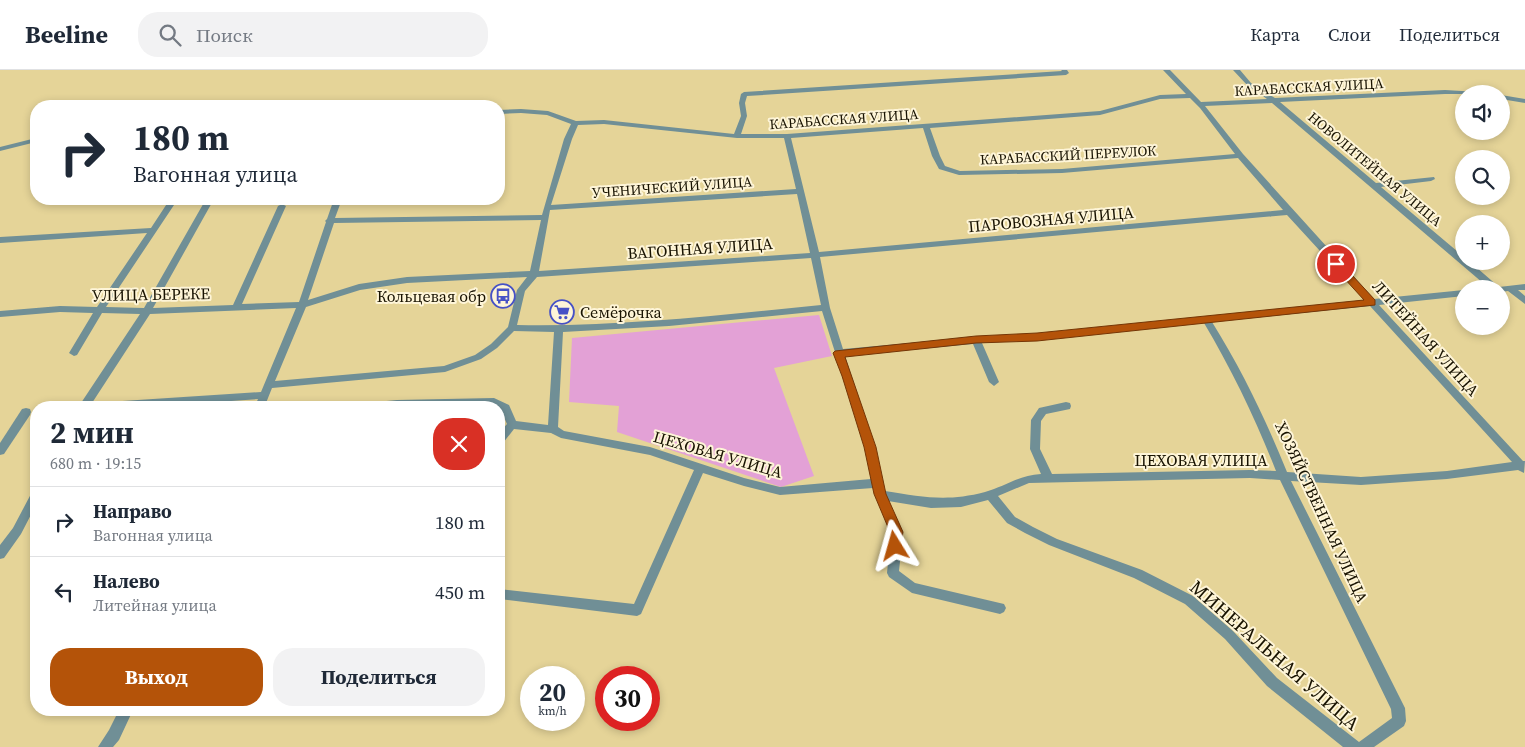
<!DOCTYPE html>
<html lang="ru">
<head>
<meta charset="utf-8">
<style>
  body { margin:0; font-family:"Source Serif 4",serif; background:#f2f2f3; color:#1f2937; height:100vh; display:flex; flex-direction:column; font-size:19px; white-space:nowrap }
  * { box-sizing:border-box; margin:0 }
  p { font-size:16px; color:#747a83 }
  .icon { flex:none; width:28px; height:28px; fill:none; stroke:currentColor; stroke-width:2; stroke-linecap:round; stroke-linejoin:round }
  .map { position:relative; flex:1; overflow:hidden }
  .side { position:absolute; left:30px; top:331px; width:475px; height:315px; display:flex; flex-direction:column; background:#fff; border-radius:20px; box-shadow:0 2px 8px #0003 }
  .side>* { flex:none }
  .guide { position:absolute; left:30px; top:30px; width:475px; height:105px; border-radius:20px; box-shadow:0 2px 8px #0003; background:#fff; color:#1f2937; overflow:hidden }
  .fabs { position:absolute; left:1455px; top:15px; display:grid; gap:10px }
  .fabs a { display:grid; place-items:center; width:55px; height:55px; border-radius:50%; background:#fff; box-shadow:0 2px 8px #0003; font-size:25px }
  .speed { position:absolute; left:520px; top:596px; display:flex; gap:10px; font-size:25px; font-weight:700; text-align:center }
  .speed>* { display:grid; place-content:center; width:65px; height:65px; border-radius:50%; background:#fff; box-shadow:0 2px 8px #0003; line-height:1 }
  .speed small { font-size:12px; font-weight:400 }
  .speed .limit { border:8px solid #d22; background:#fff; color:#111 }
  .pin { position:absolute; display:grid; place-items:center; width:42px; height:42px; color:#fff; margin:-21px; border:2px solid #fff; border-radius:50%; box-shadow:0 1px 5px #0007 }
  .me { position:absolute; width:55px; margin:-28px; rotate:352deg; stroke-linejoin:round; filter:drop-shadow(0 0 4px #0008) }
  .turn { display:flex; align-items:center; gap:18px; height:105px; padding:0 20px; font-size:22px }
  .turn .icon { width:65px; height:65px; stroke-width:2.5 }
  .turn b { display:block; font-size:35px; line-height:42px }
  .round { display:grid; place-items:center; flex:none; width:52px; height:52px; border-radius:20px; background:#f2f2f3 }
  .summary { display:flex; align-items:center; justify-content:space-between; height:85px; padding:0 20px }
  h1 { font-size:30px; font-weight:700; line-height:38px }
  .cta { display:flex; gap:10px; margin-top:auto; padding:10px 20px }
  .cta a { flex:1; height:58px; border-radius:20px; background:#b45309; color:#fff; font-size:20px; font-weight:700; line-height:58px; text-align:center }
  .cta a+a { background:#f2f2f3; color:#1f2937 }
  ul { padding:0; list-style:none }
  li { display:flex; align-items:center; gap:15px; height:70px; padding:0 20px; border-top:1px solid #e0e1e3 }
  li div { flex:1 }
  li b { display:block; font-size:19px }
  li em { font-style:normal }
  header { display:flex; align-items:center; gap:30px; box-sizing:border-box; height:70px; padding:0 25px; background:#fff; border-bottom:1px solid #e0e1e3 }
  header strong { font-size:24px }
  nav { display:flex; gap:28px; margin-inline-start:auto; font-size:18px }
  .search { width:350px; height:45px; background:#f2f2f3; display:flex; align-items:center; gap:12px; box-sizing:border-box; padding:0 18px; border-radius:20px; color:#747a83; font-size:19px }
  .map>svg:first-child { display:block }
  .green { fill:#e3a1d6 }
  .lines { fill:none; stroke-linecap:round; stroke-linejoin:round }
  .minor { fill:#708f96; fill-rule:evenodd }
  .route { fill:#b45309; stroke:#753606 }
  .labels { text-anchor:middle; stroke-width:4; stroke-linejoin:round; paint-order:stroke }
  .far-street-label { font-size:14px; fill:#181200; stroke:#fef5d8 }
  .street-label { font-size:16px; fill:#181200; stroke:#fef5d8 }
  .poi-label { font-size:16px; fill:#181200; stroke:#fef5d8; text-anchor:end }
  .near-street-label { font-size:19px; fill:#181200; stroke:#fef5d8 }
</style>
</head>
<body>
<header>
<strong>Beeline</strong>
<div class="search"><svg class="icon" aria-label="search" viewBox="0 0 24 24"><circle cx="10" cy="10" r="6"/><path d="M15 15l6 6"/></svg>Поиск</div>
<nav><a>Карта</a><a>Слои</a><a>Поделиться</a></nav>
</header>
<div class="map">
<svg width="1525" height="677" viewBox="0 0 1525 677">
  <rect width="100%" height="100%" fill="#e5d498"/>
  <polygon class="green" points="819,245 832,286 774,298 814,406 781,417 617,362 619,336 569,332 572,268"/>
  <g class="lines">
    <g class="minor">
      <path d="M1061,0H1067L1069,3L1066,5L747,26L745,33L747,46L741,64H787L1100,41L1160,25L1186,24L1163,0H1170L1201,32L1267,29L1247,15L1233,0H1240L1251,13L1275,28L1445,20L1479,22L1482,24H1445L1280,32L1376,113L1434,107L1435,109L1431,111L1381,117L1464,187V191H1469L1499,217L1525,214V220H1518L1525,226V234L1508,221L1501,222V219H1490L1272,33L1205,36L1243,84L1374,229L1464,220V226L1379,235L1523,391H1525L1524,403L1518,400L1447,409L1361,415L1291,411L1405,638L1406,651L1404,656L1374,677H1343L1267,616L1225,569L1185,534L1134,508L1049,475L1025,463L1007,453L988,430L961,437L931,438L888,431L903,462L899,501L915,513L1004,534L1006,538L1004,542L1000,544L912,523L889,507L887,503L891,462L875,425L873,418L780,425L744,416L703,403L641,544L637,546L499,529V519L634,534L694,400L650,385L561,368L551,363L514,359L503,373L499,374V363L507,354C502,343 502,341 493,336L350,338L355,334L397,330L494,328L509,335L516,351L548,355L554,262L514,261L497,278L481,289L445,302L272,318L264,338H254L258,329L133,338H64L69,334L81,333L140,244L102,243L77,285L74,286L69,283L93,243L60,242L0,247V241L60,236L97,237L147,163L0,173V167L151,158L170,129H178L106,237L144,238L206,129H214L153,238L233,235L278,136L282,134L286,136L242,234L299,232L326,152L325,151L327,149L334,129H342L335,148L542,145L564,69L571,54L547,45L521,43L499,44V40L521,39L548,41L576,51L604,50L734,64L741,46L739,33L741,24L744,22L1062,1ZM1190,28L1200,38L1235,84L1062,99L960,101L945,96L940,86L930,58L1100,45L1160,29ZM604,54L737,68H784L796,119L551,135L572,69L578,55ZM923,58L932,86L939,99L959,105L1062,103L1238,88L1283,140L819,182L791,68ZM797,124L810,183L539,201L550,140ZM1287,145L1365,230L1037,264L976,267L843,279L830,238L820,187ZM541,150L530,201L407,207L359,214L308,230L334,153ZM811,188L821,235C720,245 619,257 517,255L525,221L537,207ZM527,207L517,220L508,257L491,274L475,285L444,296L275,311L306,237L360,220L407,213ZM1370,236L1512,392L1447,401L1361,407L1287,402C1266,350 1242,300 1212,252ZM296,238L261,322L92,333L150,244ZM822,241L865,377L871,409L780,417L744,408L650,377L564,361L558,357L563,262L669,256ZM1204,253C1232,300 1256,350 1276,401L1250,400L1052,404L1040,379L1041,351L1046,344L1070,339L1071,336L1070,333L1066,332L1039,338L1031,350L1030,379L1041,404C1019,405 1006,416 985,422C947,432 923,427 885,421L875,377L845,286L973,274L989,312L994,316L999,312L982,273L1037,270ZM1250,408L1280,410L1391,639L1392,648L1359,672L1277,608L1233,561L1193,526L1142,500L1057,469L1033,457L1015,447L998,426L1029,413Z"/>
      <polygon points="1501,25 1525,29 1525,33 1501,29"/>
      <polygon points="36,68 36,72 0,81 0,77"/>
      <polygon points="26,338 30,339 31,342 30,345 4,384 0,385 0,373 22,339"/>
      <polygon points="36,421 36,435 21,464 4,488 0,489 0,475 13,458 32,422"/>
      <polygon points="119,640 133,640 119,670 113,677 98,677 109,660"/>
    </g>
  </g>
  <polygon class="route" points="1336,191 1340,192 1375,230 1375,235 1037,271 976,273 845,287 876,377 886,424 903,462 900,480 895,481 891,480 889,476 890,462 874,424 864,377 842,306 833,283 835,281 976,266 1037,263 1364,230 1333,196 1333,192"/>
  <defs>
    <g id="bus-ring" transform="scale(1.25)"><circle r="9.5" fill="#fef5d8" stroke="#4651c6" stroke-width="1.5"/><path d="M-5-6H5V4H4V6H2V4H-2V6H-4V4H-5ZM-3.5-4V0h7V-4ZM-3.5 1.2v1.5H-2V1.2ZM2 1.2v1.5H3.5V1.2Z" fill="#4651c6"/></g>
    <g id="supermarket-ring" transform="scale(1.25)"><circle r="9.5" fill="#fef5d8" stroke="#4651c6" stroke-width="1.5"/><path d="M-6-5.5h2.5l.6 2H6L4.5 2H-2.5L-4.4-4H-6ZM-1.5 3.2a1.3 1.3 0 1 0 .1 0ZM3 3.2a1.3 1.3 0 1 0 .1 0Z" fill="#4651c6"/></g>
  </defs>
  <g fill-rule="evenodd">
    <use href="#bus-ring" x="503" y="226"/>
    <use href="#supermarket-ring" x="562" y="242"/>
  </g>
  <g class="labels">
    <g class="far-street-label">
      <text transform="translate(1309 17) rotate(-3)" y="5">КАРАБАССКАЯ УЛИЦА</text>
      <text transform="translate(844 49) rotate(-4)" y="5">КАРАБАССКАЯ УЛИЦА</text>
      <text transform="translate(1068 85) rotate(-3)" y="5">КАРАБАССКИЙ ПЕРЕУЛОК</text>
      <text transform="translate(1375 99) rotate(40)" y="5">НОВОЛИТЕЙНАЯ УЛИЦА</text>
      <text transform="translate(672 117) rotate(-4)" y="5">УЧЕНИЧЕСКИЙ УЛИЦА</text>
    </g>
    <g class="street-label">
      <text transform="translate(1051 149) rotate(-5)" y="6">ПАРОВОЗНАЯ УЛИЦА</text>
      <text transform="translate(700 178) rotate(-4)" y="6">ВАГОННАЯ УЛИЦА</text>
      <text transform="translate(151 224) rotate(-1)" y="6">УЛИЦА БЕРЕКЕ</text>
      <text transform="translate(1426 268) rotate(48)" y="6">ЛИТЕЙНАЯ УЛИЦА</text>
      <text transform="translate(718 384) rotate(16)" y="6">ЦЕХОВАЯ УЛИЦА</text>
      <text x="1201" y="396">ЦЕХОВАЯ УЛИЦА</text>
      <text transform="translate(1322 442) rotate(65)" y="6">ХОЗЯЙСТВЕННАЯ УЛИЦА</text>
    </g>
    <g class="poi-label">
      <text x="486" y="232">Кольцевая обр</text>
      <text x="580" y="248" text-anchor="start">Семёрочка</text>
    </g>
    <g class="near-street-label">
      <text transform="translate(1275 585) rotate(41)" y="7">МИНЕРАЛЬНАЯ УЛИЦА</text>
    </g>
  </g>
</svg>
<div class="fabs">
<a><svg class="icon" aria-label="sound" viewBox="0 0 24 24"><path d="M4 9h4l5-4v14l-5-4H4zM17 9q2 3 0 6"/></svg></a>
<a><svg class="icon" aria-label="search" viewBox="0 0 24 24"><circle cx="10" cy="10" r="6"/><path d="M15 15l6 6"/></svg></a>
<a>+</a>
<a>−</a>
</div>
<div class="speed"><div>20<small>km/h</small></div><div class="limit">30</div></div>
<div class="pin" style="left:1336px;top:194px;background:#d93025"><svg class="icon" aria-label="arrive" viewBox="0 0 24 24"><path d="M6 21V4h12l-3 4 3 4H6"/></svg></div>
<svg class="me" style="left:895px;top:476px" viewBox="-20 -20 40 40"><path d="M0-17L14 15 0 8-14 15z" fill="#b45309" stroke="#fff" stroke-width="4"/></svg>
<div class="guide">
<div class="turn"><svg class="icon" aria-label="right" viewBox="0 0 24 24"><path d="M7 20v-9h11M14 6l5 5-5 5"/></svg><div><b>180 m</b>Вагонная улица</div></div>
</div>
<section class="side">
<div class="summary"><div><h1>2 мин</h1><p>680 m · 19:15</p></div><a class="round" style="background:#d93025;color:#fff"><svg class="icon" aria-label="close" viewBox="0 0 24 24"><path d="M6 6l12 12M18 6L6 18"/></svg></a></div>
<ul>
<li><svg class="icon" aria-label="right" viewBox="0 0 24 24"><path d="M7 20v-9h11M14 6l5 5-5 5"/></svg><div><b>Направо</b><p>Вагонная улица</p></div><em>180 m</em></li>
<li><svg class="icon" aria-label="left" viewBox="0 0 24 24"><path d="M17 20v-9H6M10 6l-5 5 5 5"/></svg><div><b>Налево</b><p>Литейная улица</p></div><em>450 m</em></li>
</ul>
<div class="cta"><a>Выход</a><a>Поделиться</a></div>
</section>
</div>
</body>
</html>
